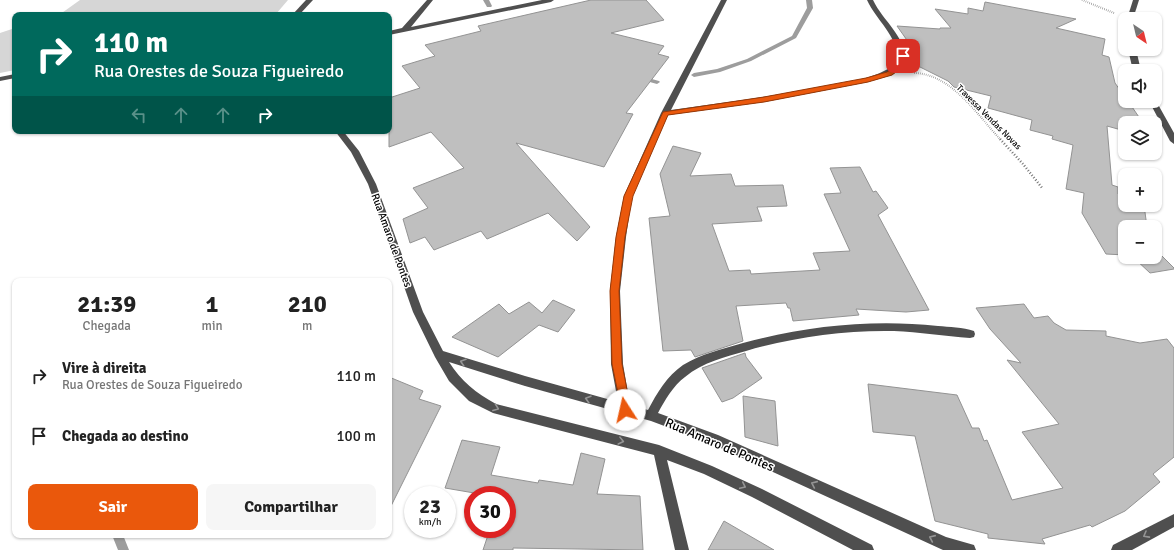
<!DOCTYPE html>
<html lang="pt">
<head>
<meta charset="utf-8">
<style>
  body { margin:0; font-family:Signika,sans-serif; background:#f6f6f6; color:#222; height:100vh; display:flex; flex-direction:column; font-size:15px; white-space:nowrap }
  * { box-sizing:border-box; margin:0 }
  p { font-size:13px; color:#767676 }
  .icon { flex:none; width:22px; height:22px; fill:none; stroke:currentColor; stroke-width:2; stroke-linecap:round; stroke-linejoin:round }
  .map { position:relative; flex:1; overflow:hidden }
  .side { position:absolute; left:12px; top:278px; width:380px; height:260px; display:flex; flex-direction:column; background:#fff; border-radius:8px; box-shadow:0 1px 3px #0004 }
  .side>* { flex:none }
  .hud { position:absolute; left:12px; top:12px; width:380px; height:122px; border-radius:8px; box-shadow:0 1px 3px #0004; background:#00695c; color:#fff; overflow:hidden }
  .needle { width:26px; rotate:145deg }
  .fabs { position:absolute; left:1118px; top:12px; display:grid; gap:8px }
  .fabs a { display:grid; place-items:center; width:44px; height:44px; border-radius:8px; background:#fff; box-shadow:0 1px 3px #0004; font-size:20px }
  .speed { position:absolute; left:404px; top:486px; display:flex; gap:8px; font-size:20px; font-weight:700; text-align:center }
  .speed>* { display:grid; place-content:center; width:52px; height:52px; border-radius:50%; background:#fff; box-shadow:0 1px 3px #0004; line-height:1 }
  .speed small { font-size:10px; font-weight:400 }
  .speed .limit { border:6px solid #d22; background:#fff; color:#111 }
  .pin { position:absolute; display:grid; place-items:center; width:34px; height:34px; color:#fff; margin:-17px; border-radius:8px; box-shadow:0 2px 6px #0006 }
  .me { position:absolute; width:44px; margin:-22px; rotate:350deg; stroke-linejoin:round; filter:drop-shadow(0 0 3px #0008) }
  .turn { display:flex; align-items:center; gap:14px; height:84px; padding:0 16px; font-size:18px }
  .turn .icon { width:52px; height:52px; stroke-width:2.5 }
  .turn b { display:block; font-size:28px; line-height:34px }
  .lanes { display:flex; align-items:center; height:38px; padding:0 16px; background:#0003; justify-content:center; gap:20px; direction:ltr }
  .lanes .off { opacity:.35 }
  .eta { display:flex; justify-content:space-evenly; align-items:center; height:68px; text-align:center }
  .eta b { font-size:24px; font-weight:700; line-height:28px }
  .cta { display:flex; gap:8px; margin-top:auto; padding:8px 16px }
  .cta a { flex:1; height:46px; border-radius:8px; background:#ea580c; color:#fff; font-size:16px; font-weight:700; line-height:46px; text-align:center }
  .cta a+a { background:#f6f6f6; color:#222 }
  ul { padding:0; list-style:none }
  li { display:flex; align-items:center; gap:12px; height:60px; padding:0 16px }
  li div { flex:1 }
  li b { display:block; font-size:15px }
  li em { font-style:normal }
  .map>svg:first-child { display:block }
  .green { fill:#d6d6d6 }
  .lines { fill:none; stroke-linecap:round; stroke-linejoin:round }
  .stream { fill:#9d9d9d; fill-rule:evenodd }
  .building { fill:#bfbfbf; stroke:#939393 }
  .path-far1 { stroke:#717171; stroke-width:2; stroke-dasharray:0.5 1.5; stroke-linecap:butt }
  .path { stroke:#717171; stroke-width:2.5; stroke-dasharray:1 2; stroke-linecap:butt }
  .minor { fill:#4f4f4f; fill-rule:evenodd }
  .oneway { stroke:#959595 }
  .route { fill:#ea580c; stroke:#983908 }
  .labels { text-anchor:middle; stroke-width:3; stroke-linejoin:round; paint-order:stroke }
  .far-street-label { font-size:9px; fill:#000; stroke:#fff }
  .street-label { font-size:11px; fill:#000; stroke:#fff }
  .near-street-label { font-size:13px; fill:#000; stroke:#fff }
</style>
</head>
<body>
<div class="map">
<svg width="1174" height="550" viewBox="0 0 1174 550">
  <rect width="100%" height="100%" fill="#fff"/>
  <g class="green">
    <polygon points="80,0 288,0 276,14 270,15 59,15"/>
    <polygon points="15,28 15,70 0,73 0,33"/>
  </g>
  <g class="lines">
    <g class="stream">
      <polygon points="483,0 489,0 492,6 491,7 487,7"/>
      <polygon points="806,0 812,0 813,8 796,38 751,61 720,72 694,77 691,75 694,73 717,69 747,59 792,36 807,8"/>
      <polygon points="641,76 659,81 660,82 657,84 639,79 638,78"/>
      <polygon points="112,535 123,535 129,550 118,550"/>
    </g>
  </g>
  <g class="building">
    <polygon points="591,0 646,0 664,20 611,33 664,46 658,54 669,57 626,113 633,114 604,167 516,143 590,227 577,241 548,213 487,239 481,231 434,250 425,237 410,243 403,219 428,208 413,188 464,168 431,132 389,147 389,98 420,88 402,66 435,56 425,45 481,31 478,26"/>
    <polygon points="985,2 1076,19 1056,28 1105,39 1102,55 1109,57 1115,83 1125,97 1125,101 1128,101 1143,123 1125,122 1125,131 1107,126 1112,185 1118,187 1118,194 1125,196 1125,205 1144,205 1147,227 1125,227 1125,255 1106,254 1082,213 1084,193 1066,189 1073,145 1052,139 1053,136 1030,130 1032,120 988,108 991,96 954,87 948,81 906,60 906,53 916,53 897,26 940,29 940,28 951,28 935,9 968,14 968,8 983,11"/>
    <polygon points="673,146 701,153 690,176 731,174 735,186 783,185 787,206 757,207 762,221 712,224 729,271 750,270 751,274 820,270 813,253 850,251 824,194 841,193 830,168 860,167 873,192 876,191 888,208 878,215 929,310 906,312 856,309 859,315 793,321 790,308 788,308 786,303 736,306 743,341 695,357 691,350 663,351 649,218 670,216 660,174"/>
    <polygon points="1155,249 1174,268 1174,269 1150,273 1133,257 1155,257"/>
    <polygon points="553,300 575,310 558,332 539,325 498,357 452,337 499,304 509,314 529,302 542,313"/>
    <polygon points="1024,304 1034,318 1048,316 1054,323 1066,330 1106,331 1106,336 1140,343 1167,339 1174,348 1174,457 1153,474 1160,482 1125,511 1092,527 1090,525 1042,539 1045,544 988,538 988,534 935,521 915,436 873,432 868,384 957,395 972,428 979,428 984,441 987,440 1012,500 1063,488 1022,432 1059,424 1007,360 1021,363 990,329 976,308"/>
    <polygon points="745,353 746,357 762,378 733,398 722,402 702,368"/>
    <polygon points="389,377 423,391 419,399 441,406 389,510"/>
    <polygon points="743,396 775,401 778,446 745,437"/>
    <polygon points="462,440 500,447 491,475 538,483 539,480 573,485 581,453 605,459 597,494 640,496 643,550 513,548 513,550 483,550 490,529 507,529 507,495 486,495 445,488"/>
    <polygon points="724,521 774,550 708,550"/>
  </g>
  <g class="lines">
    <g class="path-far1">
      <polyline points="1082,0 1114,13"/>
      <path d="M914,73C952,74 977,115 1001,140"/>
    </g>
    <polyline class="path" points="1000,139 1023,164 1043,189"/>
    <g class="minor">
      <polygon points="306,0 313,0 299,15 292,15"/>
      <polygon points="427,0 433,0 411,27 542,0 554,0 551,2 389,35 389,31 402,28"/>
      <path d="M721,0H727L671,110C720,103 770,97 819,87C846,82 875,80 897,63C900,37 877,22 867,0H873C884,23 907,36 905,64L892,75L868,82L764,102L668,115L632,196L626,237L620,291L623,364L630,405L648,410C657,393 667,376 683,365C701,354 722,349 743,343C807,326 871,319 938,326C949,327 963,327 974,331L975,334L974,337L970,338C945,336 919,332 894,331C844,330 794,337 746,351C725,357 703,362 685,377C673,386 665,400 658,413L718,435L946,537L974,545L976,550H943L710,443L651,421L525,386L449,362C461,381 476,393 496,404L659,445L712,466L762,489L872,545L874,550H853L752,497L704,474L667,460L689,550H675L654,455L493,413L469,401L449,381L435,357L413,312L368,184L351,152L335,131H343L359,151L376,184L423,312L443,351L525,376L618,402L611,364L610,291L616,237L624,196L661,113Z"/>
      <polygon points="1133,0 1139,0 1133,19 1127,19"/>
      <polygon points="1128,49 1136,49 1141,71 1133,71"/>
      <polygon points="15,74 15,78 0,81 0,77"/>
      <polygon points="1155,99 1174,133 1174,144 1170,141 1149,101 1155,101"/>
      <polygon points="1174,514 1174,527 1132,550 1111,550 1113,545"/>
    </g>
  </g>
  <defs><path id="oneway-chevron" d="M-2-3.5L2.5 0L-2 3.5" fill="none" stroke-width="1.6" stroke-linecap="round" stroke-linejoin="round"/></defs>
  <g class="oneway">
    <use href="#oneway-chevron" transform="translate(463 362) rotate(-162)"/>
    <use href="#oneway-chevron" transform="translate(588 399) rotate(-164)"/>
    <use href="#oneway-chevron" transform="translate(496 408) rotate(21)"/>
    <use href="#oneway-chevron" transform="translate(621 441) rotate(14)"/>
    <use href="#oneway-chevron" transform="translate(814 484) rotate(-156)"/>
    <use href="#oneway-chevron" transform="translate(743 486) rotate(25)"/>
    <use href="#oneway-chevron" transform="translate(1146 535) rotate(151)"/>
    <use href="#oneway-chevron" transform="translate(932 538) rotate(-156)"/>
  </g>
  <polygon class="route" points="901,55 906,56 904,66 892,75 868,82 764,102 668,115 633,196 625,237 619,291 622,364 631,410 629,413 625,415 622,413 612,364 610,291 616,237 624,196 663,112 764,97 866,78 887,72 898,64"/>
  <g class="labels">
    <g class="far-street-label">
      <text transform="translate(989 117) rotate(45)" y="3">Travessa Vendas Novas</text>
    </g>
    <g class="street-label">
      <text transform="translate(392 240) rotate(70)" y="4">Rua Amaro de Pontes</text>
    </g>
    <g class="near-street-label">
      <text transform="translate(720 444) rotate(23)" y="5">Rua Amaro de Pontes</text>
    </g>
  </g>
</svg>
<div class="fabs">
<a><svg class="needle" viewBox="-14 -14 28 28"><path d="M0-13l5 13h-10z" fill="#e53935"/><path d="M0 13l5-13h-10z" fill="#767676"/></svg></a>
<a><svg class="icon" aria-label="sound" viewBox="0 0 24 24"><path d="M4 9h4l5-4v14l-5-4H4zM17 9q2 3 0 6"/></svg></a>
<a><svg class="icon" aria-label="layers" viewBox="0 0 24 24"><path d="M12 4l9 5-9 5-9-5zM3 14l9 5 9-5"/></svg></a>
<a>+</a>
<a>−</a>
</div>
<div class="speed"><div>23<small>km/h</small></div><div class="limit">30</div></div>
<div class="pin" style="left:903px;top:56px;background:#d93025"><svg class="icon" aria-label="arrive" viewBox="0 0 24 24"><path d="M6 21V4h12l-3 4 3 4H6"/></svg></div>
<svg class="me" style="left:625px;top:410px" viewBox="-20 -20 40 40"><circle r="19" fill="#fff"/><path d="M0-13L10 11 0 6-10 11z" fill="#ea580c"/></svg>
<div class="hud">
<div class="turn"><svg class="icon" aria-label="right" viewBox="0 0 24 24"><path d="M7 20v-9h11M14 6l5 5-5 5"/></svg><div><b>110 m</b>Rua Orestes de Souza Figueiredo</div></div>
<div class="lanes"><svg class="icon off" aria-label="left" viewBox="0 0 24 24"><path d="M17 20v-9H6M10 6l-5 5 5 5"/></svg><svg class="icon off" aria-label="ahead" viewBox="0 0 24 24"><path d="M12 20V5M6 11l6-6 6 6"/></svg><svg class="icon off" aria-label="ahead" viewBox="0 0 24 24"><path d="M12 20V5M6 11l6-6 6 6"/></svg><svg class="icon" aria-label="right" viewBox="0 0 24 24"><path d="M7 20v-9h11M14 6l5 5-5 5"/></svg></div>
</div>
<section class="side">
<div class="eta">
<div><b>21:39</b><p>Chegada</p></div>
<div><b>1</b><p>min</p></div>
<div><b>210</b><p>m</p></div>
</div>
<ul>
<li><svg class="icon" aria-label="right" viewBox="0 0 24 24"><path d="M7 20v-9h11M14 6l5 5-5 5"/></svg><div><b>Vire à direita</b><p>Rua Orestes de Souza Figueiredo</p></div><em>110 m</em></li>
<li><svg class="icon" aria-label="arrive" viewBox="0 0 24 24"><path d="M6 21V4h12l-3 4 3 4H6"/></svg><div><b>Chegada ao destino</b></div><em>100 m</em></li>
</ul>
<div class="cta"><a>Sair</a><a>Compartilhar</a></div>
</section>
</div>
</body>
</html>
